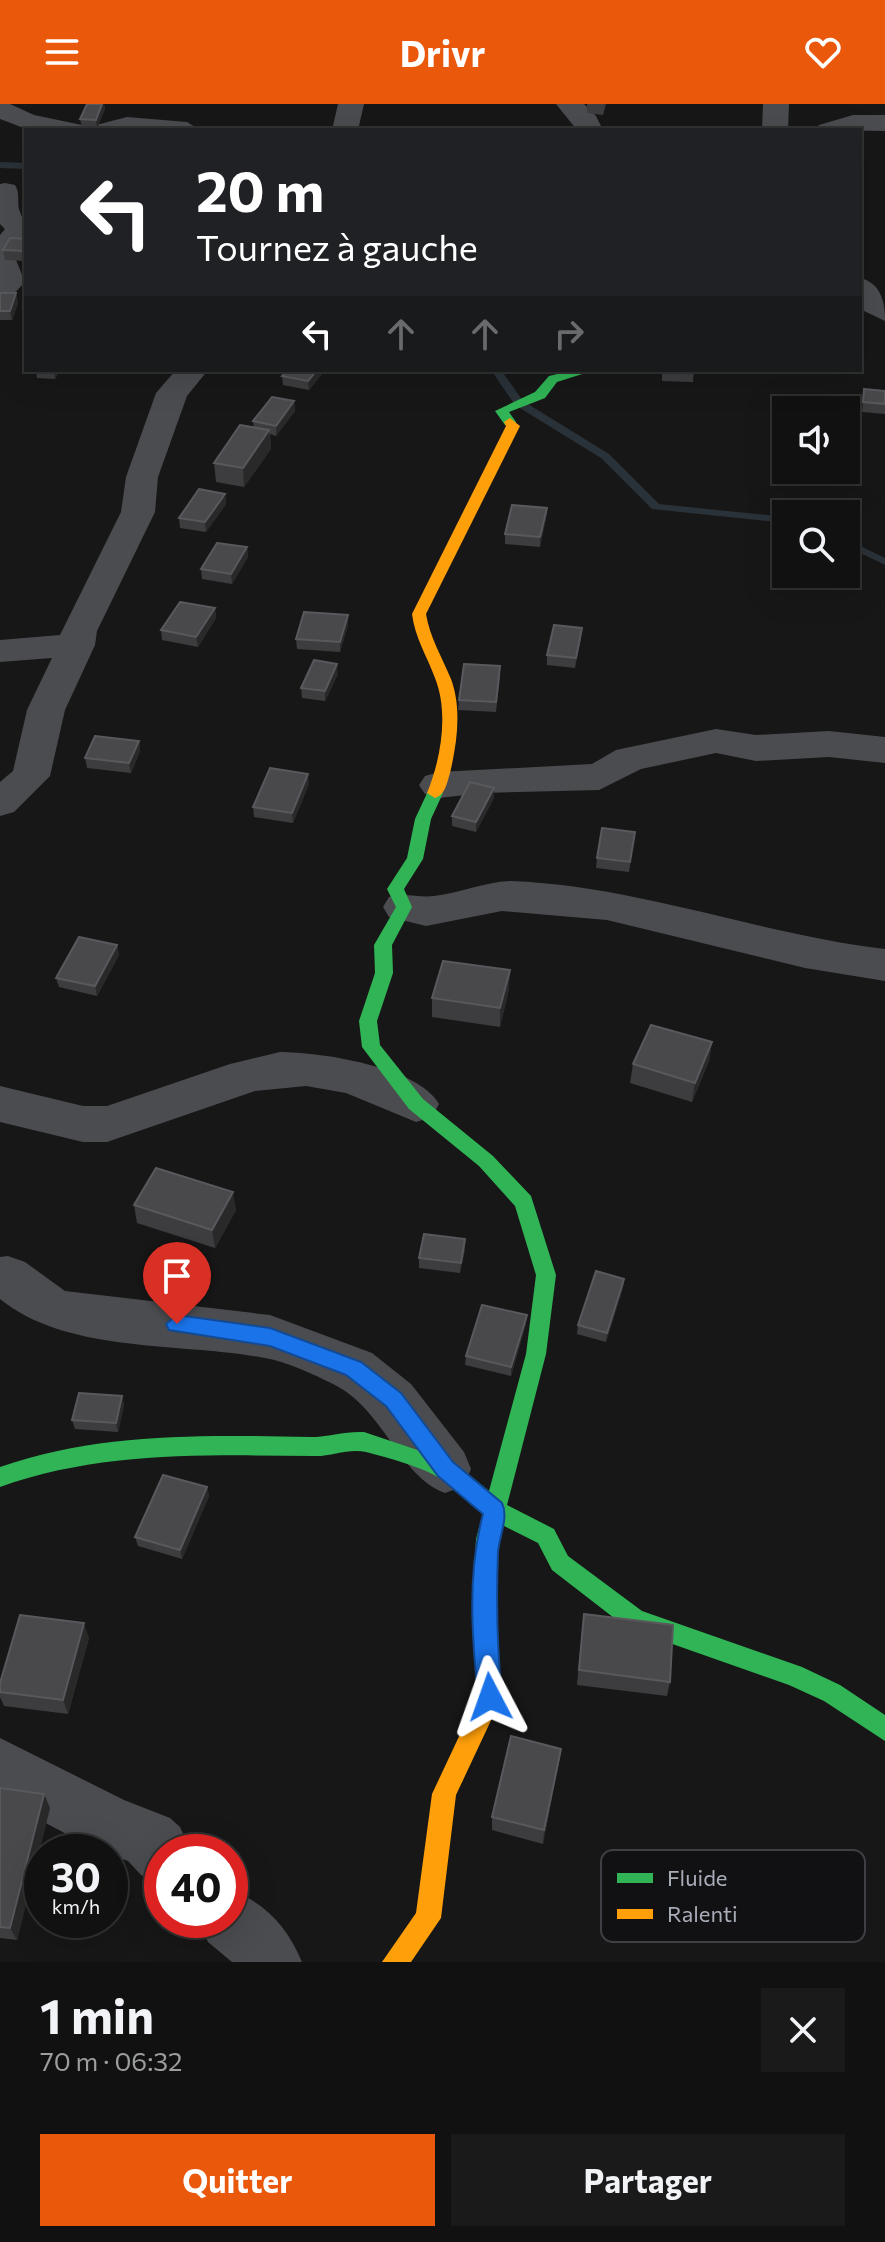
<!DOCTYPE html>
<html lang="fr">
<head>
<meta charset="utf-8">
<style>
  body { margin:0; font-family:Commissioner,sans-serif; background:#1a1a1a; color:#f1f3f6; height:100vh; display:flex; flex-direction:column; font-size:30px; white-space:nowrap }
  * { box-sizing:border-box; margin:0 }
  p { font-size:26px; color:#9c9d9f }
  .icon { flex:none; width:44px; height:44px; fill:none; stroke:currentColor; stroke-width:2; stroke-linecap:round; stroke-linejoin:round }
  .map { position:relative; height:1858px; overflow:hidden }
  .sheet { display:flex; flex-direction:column; background:#111; flex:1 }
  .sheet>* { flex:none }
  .guide { position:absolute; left:24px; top:24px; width:838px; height:244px; border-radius:0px; box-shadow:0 8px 32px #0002,0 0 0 2px #303131; background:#202124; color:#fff; overflow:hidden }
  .tools { position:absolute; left:772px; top:292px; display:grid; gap:16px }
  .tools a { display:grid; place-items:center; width:88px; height:88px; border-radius:0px; background:#111; box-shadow:0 8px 32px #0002,0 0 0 2px #303131; font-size:40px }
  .speed { position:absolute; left:24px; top:1730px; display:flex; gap:16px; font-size:40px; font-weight:700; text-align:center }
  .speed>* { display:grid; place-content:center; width:104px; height:104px; border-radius:50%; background:#111; box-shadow:0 8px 32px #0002,0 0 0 2px #303131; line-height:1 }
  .speed small { font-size:20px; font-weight:400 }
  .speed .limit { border:12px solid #d22; background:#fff; color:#111 }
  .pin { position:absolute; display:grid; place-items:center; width:68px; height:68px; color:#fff; margin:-82px -34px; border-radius:50% 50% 50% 0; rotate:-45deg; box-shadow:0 0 8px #0007 }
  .pin .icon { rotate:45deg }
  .me { position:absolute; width:88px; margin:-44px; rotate:356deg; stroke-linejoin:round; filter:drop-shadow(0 0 6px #0008) }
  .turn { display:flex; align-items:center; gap:28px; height:168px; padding:0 40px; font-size:36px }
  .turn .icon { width:104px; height:104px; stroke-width:2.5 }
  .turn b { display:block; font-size:56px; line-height:68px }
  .lanes { display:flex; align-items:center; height:76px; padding:0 40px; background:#0003; justify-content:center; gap:40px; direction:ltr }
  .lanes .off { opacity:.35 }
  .round { display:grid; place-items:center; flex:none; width:84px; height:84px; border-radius:0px; background:#1a1a1a }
  .head { display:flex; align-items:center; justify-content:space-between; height:136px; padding:0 40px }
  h1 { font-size:48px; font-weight:700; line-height:60px }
  .action { display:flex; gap:16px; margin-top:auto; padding:16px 40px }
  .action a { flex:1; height:92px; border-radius:0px; background:#ea580c; color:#fff; font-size:32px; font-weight:700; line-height:92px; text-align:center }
  .action a+a { background:#1a1a1a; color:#f1f3f6 }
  header { display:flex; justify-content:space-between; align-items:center; height:104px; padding:0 40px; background:#ea580c; color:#fff; font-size:36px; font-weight:700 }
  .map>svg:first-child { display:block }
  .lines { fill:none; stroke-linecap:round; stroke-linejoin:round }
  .stream { fill:#2a3239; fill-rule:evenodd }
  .street { fill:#4b4c50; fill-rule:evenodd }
  .fast { fill:#30b455; fill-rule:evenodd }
  .slow { fill:#ff9f0a; fill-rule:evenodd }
  .wall { fill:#3d3d3f }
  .shaded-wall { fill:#29292a }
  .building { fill:#49494c; stroke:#58595d; stroke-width:2 }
  .route { fill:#1a73e8; stroke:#114b97; stroke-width:2 }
  .key { fill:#111113; stroke:#3e4045; stroke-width:2 }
  .key-label { font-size:22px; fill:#a8adb8 }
</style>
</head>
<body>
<header><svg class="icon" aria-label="menu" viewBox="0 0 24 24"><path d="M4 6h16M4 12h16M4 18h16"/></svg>Drivr<svg class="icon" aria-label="heart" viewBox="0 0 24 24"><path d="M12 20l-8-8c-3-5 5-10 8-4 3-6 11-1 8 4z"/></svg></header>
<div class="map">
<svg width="885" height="1858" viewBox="0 0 885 1858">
  <rect width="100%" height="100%" fill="#171717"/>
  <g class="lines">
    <g class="stream">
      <polygon points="0,58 26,59 26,65 0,64"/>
      <polygon points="491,266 501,266 523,297 609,350 659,400 786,413 786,419 652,405 601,354 515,301"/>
      <polygon points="846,435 885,454 885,461 846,442"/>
    </g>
    <g class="street">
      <polygon points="0,0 10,0 34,11 82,21 86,26 29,26 0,15"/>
      <polygon points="338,0 364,0 358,26 332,26"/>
      <polygon points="556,0 584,0 596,12 603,26 577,26"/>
      <polygon points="763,0 789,0 788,26 762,26"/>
      <polygon points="853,11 885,11 885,27 815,26 819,21"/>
      <polygon points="127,13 187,18 200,26 92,26 96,21"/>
      <path d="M5,79L15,81C21,90 16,99 20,108C28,127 27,134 14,151L25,178L10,194L0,197V131L5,125L0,120V80Z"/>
      <path d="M860,174C881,179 885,198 885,217L860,205Z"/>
      <polygon points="176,266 208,266 187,292 158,373 155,408 97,527 95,541 65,606 50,672 14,708 0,712 0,678 13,667 27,606 52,554 0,558 0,536 60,531 121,408 126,373 156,289"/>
      <polygon points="716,625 756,631 829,627 885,633 885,659 829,653 756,657 716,649 641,665 599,686 483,689 439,694 425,690 419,681 425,672 439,668 592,660 616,646"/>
      <path d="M511,777C639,782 759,830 885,845V877L805,864L607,816L502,807L426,822L389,813L383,803L389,793C405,788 418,794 434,792C461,789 484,778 511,777Z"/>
      <path d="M280,948C320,948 419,963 439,1000L432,1013L416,1018L346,989L306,982L255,987L107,1038H83L0,1018V982L83,1002H107L230,960Z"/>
      <path d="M8,1152L25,1158L65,1187L270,1211L372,1249L411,1280L464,1348L471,1365L464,1382L445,1389C399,1372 383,1304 333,1280C313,1270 287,1258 265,1254C180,1238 68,1250 0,1195V1153Z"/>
      <polygon points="0,1634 124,1696 170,1714 180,1723 191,1748 162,1748 162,1780 141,1771 128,1757 95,1745 0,1695"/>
      <path d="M230,1785C266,1800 287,1822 302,1858H232L208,1838L199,1816H230Z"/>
    </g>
    <g class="fast">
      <polygon points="574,266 595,266 557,278 545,294 509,308 516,318 515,321 505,321 495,307 535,288 549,272"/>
      <path d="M435,684L443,689L431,715L423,755L404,785L412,803L392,841L393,869L377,917L380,941L423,995L493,1052L531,1092L556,1171L546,1250L507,1401L554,1425L568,1452L642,1507L802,1563L840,1581L885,1611V1637L824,1597L789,1581L627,1524L552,1466L538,1439L502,1421L498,1435L494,1518L491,1526L483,1529L475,1526L472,1518L476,1435L483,1409C469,1398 455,1385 441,1375C425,1364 386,1353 366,1348C348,1344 331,1353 313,1352C207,1351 101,1347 0,1383V1363C100,1328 205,1331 310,1333C329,1333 345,1327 364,1328L453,1358L489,1387L526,1250L536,1171L515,1102L479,1062L409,1005L362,943L359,917L375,869L374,841L396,803L387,785L407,754L415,715L429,685Z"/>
    </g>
    <g class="slow">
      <path d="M510,314L520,322L426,510C430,534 442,553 451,575C462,604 457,640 450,669C447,679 445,691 435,694L427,689C441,655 449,609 435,574C427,552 415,534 412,510L506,322L504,318Z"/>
      <polygon points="483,1507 491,1510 494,1518 502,1593 456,1691 441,1814 411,1858 382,1858 416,1809 432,1690 478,1592 472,1518 475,1510"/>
    </g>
  </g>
  <g class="wall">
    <polygon points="87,0 104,0 105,5 97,24 82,24 80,15"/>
    <polygon points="587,0 606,0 603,11 587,9"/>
    <polygon points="26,135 26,157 5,156 3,146"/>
    <polygon points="0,189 16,189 18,199 12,216 0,216"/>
    <polygon points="36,266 60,266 55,275 37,274"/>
    <polygon points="325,266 309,286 283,281 282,272"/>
    <polygon points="662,266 694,266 693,278 662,277"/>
    <polygon points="864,285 885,287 885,310 862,308"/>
    <polygon points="294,297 295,307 276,332 270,330 271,345 244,383 216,378 214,359 254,324 253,317"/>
    <polygon points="225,390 226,400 206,428 180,424 179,414"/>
    <polygon points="547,404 546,414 540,443 505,440 505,430"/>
    <polygon points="247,443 248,453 232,480 202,475 201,465"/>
    <polygon points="215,504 216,514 198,543 162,536 161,526"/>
    <polygon points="348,511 348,521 340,548 297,545 296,535"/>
    <polygon points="581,534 575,564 547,561 547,551"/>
    <polygon points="338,570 325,597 302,594 301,584"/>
    <polygon points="500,573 496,608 458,606 459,596"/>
    <polygon points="139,637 140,647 131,669 87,664 85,654"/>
    <polygon points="309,680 293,719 254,713 253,703"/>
    <polygon points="494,694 476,728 452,722 452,712"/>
    <polygon points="635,728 629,768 596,764 597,754"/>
    <polygon points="117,841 119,851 97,892 59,883 56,874"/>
    <polygon points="509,885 500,923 432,913 432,894"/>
    <polygon points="712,938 709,957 692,998 630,979 633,960"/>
    <polygon points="134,1101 236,1106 215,1144 137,1119"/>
    <polygon points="465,1135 465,1145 460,1169 419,1164 419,1154"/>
    <polygon points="624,1175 623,1184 606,1238 577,1230 578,1221"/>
    <polygon points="527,1211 526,1220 511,1272 465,1261 466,1252"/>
    <polygon points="122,1292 124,1301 118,1328 75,1325 72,1316"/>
    <polygon points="207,1383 209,1392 182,1455 138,1442 135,1433"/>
    <polygon points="582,1526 670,1578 667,1592 577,1581"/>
    <polygon points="89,1534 68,1610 4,1602 0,1593 0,1579"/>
    <polygon points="561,1645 543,1740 492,1726 492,1713"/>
    <polygon points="0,1684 44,1690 50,1704 17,1836 0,1834"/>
  </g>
  <g class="shaded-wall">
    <polygon points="102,0 104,0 105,5 97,24 96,16"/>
    <polygon points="16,189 18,199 12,216 10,207"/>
    <polygon points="54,266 60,266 55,275"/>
    <polygon points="317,266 325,266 309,286 308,277"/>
    <polygon points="294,297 295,307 276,332 276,322"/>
    <polygon points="269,326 271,345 244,383 243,364"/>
    <polygon points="225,390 226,400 206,428 205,418"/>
    <polygon points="547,404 546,414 540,443 540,433"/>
    <polygon points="247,443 248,453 232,480 231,470"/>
    <polygon points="215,504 216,514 198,543 196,533"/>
    <polygon points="348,511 348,521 340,548 340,538"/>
    <polygon points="582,524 581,534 575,564 576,554"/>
    <polygon points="337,560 338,570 325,597 325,587"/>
    <polygon points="139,637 140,647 131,669 129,659"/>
    <polygon points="308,670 309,680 293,719 292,709"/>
    <polygon points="494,684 494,694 476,728 476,718"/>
    <polygon points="117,841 119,851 97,892 95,882"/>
    <polygon points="510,866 509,885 500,923 500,904"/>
    <polygon points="712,938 709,957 692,998 695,979"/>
    <polygon points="233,1088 236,1106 215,1144 212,1126"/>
    <polygon points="465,1135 465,1145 460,1169 461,1159"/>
    <polygon points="624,1175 623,1184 606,1238 607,1229"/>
    <polygon points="527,1211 526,1220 511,1272 511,1263"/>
    <polygon points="122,1292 124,1301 118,1328 116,1319"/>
    <polygon points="207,1383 209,1392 182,1455 180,1446"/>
    <polygon points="84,1519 89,1534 68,1610 63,1596"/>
    <polygon points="561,1645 559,1659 543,1740 544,1726"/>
    <polygon points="44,1690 50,1704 17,1836 10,1824"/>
  </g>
  <g class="building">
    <polygon points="87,0 102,0 96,16 80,15"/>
    <polygon points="10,134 26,135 26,147 3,146"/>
    <polygon points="0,189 16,189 10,207 0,207"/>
    <polygon points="287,266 317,266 308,277 282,272"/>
    <polygon points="662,266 694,266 694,268 662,267"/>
    <polygon points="864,285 885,287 885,300 863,298"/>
    <polygon points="272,293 294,297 276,322 253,317"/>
    <polygon points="240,321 269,326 243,364 214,359"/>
    <polygon points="199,385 225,390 205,418 179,414"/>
    <polygon points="512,401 547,404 540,433 505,430"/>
    <polygon points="217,439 247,443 231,470 201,465"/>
    <polygon points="180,498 215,504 196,533 161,526"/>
    <polygon points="304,508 348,511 340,538 296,535"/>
    <polygon points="554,521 582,524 576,554 547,551"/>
    <polygon points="314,556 337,560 325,587 301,584"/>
    <polygon points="464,560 500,562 496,598 459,596"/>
    <polygon points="95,632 139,637 129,659 85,654"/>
    <polygon points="270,664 308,670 292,709 253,703"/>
    <polygon points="470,678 494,684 476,718 452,712"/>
    <polygon points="602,724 635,728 630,758 597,754"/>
    <polygon points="79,833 117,841 95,882 56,874"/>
    <polygon points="443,857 510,866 500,904 432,894"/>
    <polygon points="651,921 712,938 695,979 633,960"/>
    <polygon points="156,1064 233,1088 212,1126 134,1101"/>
    <polygon points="424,1130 465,1135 461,1159 419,1154"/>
    <polygon points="596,1167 624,1175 607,1229 578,1221"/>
    <polygon points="482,1201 527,1211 511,1263 466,1252"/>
    <polygon points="79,1289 122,1292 116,1319 72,1316"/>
    <polygon points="163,1371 207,1383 180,1446 135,1433"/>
    <polygon points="584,1510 673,1521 670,1578 579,1566"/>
    <polygon points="20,1511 84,1519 63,1596 0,1588 0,1579"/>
    <polygon points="511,1632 561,1645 544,1726 492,1713"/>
    <polygon points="0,1684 44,1690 10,1824 0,1823"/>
  </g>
  <path class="route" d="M177,1211L270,1224L361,1258L401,1289L453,1358L502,1399C509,1413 499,1433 498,1448C496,1498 497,1544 502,1593L498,1601L490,1605L482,1601L478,1593C472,1533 467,1470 483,1410L438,1372L386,1302L346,1271L270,1242L169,1226L166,1220Z"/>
  <rect x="601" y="1746" width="264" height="92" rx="12" class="key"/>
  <rect x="617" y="1769" width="36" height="10" fill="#30b455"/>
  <rect x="617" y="1805" width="36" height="10" fill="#ff9f0a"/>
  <g class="key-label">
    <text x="667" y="1782">Fluide</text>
    <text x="667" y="1818">Ralenti</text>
  </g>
</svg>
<div class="tools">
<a><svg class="icon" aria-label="sound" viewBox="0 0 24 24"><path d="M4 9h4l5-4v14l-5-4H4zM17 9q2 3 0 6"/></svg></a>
<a><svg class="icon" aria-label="search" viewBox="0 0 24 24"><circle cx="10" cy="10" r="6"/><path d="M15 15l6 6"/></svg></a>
</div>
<div class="speed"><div>30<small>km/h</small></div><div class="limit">40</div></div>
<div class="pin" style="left:177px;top:1220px;background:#d93025"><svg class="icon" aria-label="arrive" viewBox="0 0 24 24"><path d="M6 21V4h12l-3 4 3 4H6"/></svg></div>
<svg class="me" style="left:490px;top:1593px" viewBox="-20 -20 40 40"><path d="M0-17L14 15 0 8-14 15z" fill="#1a73e8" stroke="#fff" stroke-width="4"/></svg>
<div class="guide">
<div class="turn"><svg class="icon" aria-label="left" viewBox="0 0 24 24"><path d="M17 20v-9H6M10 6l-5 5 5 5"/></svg><div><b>20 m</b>Tournez à gauche</div></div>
<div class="lanes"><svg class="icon" aria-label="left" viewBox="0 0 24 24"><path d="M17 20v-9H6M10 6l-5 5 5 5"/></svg><svg class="icon off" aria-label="ahead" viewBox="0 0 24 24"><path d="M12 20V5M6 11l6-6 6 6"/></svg><svg class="icon off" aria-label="ahead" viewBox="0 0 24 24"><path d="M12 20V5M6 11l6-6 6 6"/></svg><svg class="icon off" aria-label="right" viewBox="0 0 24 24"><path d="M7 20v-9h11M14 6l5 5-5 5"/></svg></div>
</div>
</div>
<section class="sheet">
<div class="head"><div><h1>1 min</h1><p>70 m · 06:32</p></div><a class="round"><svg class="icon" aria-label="close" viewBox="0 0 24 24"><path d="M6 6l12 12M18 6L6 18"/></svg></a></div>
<div class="action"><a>Quitter</a><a>Partager</a></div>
</section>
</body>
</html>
